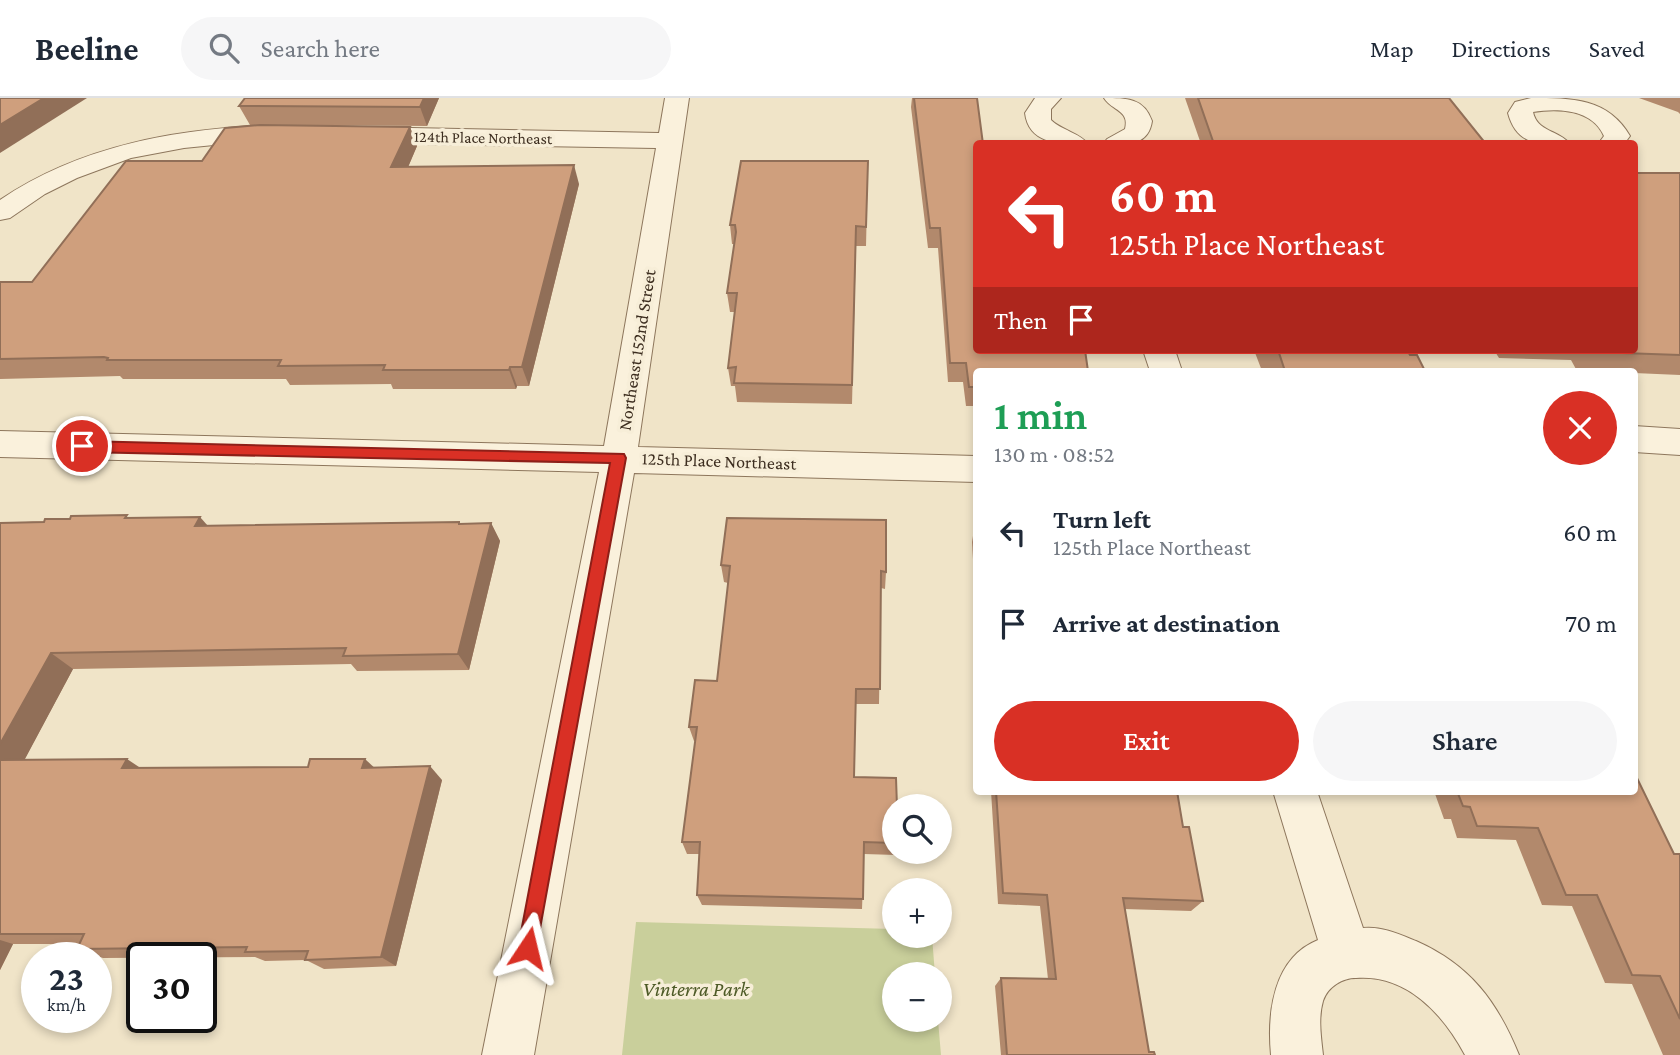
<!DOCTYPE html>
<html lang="en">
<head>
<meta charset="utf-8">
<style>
  body { margin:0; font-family:"Crimson Pro",serif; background:#f6f6f7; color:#1f2937; height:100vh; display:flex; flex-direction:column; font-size:26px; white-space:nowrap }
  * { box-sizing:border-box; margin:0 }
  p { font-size:23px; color:#747a83 }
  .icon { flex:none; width:38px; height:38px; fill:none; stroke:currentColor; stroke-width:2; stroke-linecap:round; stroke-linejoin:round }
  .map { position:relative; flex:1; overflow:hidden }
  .panel { position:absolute; left:973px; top:270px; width:665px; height:427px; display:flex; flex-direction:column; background:#fff; border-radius:7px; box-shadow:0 4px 10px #0003 }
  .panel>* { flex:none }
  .guide { position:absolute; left:973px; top:42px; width:665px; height:214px; border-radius:7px; box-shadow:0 4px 10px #0003; background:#d93025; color:#fff; overflow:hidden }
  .buttons { position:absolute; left:882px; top:696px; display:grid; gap:14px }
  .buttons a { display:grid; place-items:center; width:70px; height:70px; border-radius:50%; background:#fff; box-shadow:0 4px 10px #0003; font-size:35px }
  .speed { position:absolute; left:21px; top:844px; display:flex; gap:14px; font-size:35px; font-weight:700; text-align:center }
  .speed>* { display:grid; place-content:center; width:91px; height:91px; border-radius:50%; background:#fff; box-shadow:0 4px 10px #0003; line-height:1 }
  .speed small { font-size:18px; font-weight:400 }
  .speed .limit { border:4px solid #111; border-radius:10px; background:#fff; color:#111 }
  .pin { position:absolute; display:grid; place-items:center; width:60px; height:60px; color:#fff; margin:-30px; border:4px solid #fff; border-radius:50%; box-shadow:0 2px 7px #0007 }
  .me { position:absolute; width:77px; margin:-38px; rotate:10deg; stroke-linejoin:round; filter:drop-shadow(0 0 5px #0008) }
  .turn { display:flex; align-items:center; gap:24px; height:147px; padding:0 21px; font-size:32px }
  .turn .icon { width:91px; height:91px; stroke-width:2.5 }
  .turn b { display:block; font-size:49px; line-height:60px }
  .then { display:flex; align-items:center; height:66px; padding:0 21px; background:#0003; gap:14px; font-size:26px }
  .round { display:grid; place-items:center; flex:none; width:74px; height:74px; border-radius:37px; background:#f6f6f7 }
  .headline { display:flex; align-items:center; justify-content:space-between; height:119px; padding:0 21px }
  h1 { font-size:42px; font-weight:600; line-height:52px; color:#1e9e55 }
  .cta { display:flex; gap:14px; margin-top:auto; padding:14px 21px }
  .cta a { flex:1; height:80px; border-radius:42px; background:#d93025; color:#fff; font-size:28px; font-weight:600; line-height:80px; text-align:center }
  .cta a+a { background:#f6f6f7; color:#1f2937 }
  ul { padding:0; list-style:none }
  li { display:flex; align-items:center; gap:21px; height:91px; padding:0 21px }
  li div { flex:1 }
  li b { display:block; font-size:26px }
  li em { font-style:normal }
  header { display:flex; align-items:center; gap:42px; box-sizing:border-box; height:98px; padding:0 35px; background:#fff; border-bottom:2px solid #e0e1e3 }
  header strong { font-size:33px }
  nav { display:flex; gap:38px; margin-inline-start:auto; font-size:24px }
  .search { width:490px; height:63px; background:#f6f6f7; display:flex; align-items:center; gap:18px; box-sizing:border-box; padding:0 24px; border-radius:38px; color:#747a83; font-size:26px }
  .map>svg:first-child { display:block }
  .green { fill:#c9cf9b }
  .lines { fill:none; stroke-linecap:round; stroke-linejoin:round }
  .minor-casing { stroke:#8d765c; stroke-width:2 }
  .minor { fill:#faf1dc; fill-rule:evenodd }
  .wall { fill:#b2896c }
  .shaded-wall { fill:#916f58 }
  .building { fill:#cf9f7d; stroke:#916f58; stroke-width:2 }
  .route { fill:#d93025; stroke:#8d1f18; stroke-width:2 }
  .labels { text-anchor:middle; stroke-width:7; stroke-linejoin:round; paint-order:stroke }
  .far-street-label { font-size:16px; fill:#3d2e20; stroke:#f7eed8 }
  .street-label { font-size:18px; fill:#3d2e20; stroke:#f7eed8 }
  .near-park-label { font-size:21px; font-style:italic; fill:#4d5a26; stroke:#f7eed8 }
</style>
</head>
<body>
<header>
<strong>Beeline</strong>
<div class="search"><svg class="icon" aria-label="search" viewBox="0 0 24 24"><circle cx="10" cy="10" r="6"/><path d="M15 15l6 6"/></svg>Search here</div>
<nav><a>Map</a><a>Directions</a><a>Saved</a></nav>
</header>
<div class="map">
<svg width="1680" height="957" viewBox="0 0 1680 957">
  <rect width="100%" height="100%" fill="#f0e4c8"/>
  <polygon class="green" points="636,824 894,831 894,838 932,838 935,877 894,877 894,922 938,922 941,957 622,957"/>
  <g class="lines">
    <g class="minor-casing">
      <g id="minor">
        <polygon points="665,0 689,0 638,349 976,358 976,384 634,375 534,957 482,957 599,374 0,359 0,333 604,348 656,50 361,45 352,42 348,37 352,32 361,29 659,35"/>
        <path d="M1035,0H1061L1051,11V22C1061,32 1080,35 1088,46C1063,46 1029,48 1025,15Z"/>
        <path d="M1104,0C1127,0 1144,0 1152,23C1148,50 1124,46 1103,46L1107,41L1125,31C1130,12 1112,13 1104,0Z"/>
        <path d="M1531,0C1572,0 1608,0 1630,38L1624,46H1598L1604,38C1592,11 1558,10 1533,14C1537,34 1559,32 1570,46C1541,46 1517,49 1508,15L1515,4Z"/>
        <path d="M273,27L282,30L286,35L282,40L184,50L131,60L77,80L45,96L10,120L0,122V102C81,47 177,31 273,27Z"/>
        <polygon points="1143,252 1175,252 1182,273 1150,273"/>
        <polygon points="1634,328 1680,331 1680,357 1634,354"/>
        <path d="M1273,693H1317L1363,830C1381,828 1399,836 1416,843C1470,867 1497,903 1519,957H1465C1443,916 1407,876 1356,880C1343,880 1328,888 1323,903C1318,920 1321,939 1323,957H1271C1267,915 1273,860 1318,842Z"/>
      </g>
    </g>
    <use href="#minor" class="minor"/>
  </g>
  <g class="wall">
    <polygon points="245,0 439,0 427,28 308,27 410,29 417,48 408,69 579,86 529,288 517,288 516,291 393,291 391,286 290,287 286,281 123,281 120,278 0,281 0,184 32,184 202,63 250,27 239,8"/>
    <polygon points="912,0 977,0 976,308 966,308 963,284 948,284 938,150 928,150 911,9"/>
    <polygon points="1185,0 1449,0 1486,46 1201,46"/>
    <polygon points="1639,0 1680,0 1680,16 1678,14"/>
    <polygon points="868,63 866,148 856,148 852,306 737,304 735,288 731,288 728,270 735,214 730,214 727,195 734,146 732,146 730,127"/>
    <polygon points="1680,75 1680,277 1634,275 1634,273 1577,273 1571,262 1499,260 1494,252 1634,252"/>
    <polygon points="1254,252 1407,252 1410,257 1425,273 1262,273"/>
    <polygon points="130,420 208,428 459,424 460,426 491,425 500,443 469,572 357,573 351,566 73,571 24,662 140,670 374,670 442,682 396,868 324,871 306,862 265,863 255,859 103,860 77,851 80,846 13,846 0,872 0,425"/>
    <polygon points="975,426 976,426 976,513 972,444"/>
    <polygon points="721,467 886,474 885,491 881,490 879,606 855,606 854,679 894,709 894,754 896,754 896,757 864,756 862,811 702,807 697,797 699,756 687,756 682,744 695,643 694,643 689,629 717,583 728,485 724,484"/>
    <polygon points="991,693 1177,693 1183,729 1203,803 1191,813 1124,811 1149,954 1155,957 1001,957 995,888 1001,880 1048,881 1040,808 998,806"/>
    <polygon points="1434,693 1634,693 1674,756 1680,756 1680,957 1663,957 1632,886 1605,885 1572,808 1542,807 1516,742 1457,740 1451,721 1444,721"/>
  </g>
  <g class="shaded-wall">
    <polygon points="44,0 87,0 0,55 0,27"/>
    <polygon points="424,0 439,0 427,28 420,9"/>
    <polygon points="410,29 417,48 400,88 391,69"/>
    <polygon points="574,67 579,86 529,288 522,269"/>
    <polygon points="510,269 517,288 516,291 509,272"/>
    <polygon points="200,419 216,437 195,428"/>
    <polygon points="491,425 500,443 469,572 458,556"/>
    <polygon points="51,555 73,571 17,676 0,667 0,646"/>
    <polygon points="127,661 148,675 122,670"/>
    <polygon points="365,661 379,674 362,670"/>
    <polygon points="430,668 442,682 396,868 381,859"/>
    <polygon points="0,842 13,846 0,872"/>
  </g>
  <g class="building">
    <polygon points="0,0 44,0 0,27"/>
    <polygon points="245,0 424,0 420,9 239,8"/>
    <polygon points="914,0 977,0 983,46 976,46 976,252 1085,252 1088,273 976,273 976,289 969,289 966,265 950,265 940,130 930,130"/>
    <polygon points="1198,0 1449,0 1486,46 1214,46"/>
    <polygon points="260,27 410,29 391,69 574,67 522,269 510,269 509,272 383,272 385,267 278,268 281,262 107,262 108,260 104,259 0,261 0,184 32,184 126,63 202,63 225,30"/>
    <polygon points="741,63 868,63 866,129 856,128 852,287 734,285 736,269 728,270 737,195 727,195 736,134 735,127 730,127"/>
    <polygon points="1634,75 1680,75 1680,257 1594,254 1592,252 1634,252"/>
    <polygon points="1271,252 1407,252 1410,257 1417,257 1425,273 1285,273 1279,255 1272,254"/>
    <polygon points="127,417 125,420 200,419 195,428 459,424 459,426 491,425 458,556 343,558 346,550 51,555 0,646 0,425 44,424 45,421 70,421 71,418"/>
    <polygon points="727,420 886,422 886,474 881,473 880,591 856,591 854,679 896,680 897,709 894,709 894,745 864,744 863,801 697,797 700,744 682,744 697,629 689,629 695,582 717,583 730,468 721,467"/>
    <polygon points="127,661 122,670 308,669 310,661 365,661 362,670 430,668 381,859 305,862 308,853 245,854 247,849 77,851 84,836 0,836 0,662"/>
    <polygon points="1634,674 1674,756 1680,756 1680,921 1660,878 1632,877 1597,797 1566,797 1538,730 1477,728 1470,709 1463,708 1457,693 1634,693"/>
    <polygon points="996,693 1177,693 1183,729 1189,729 1203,803 1123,800 1149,954 1154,954 1155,957 1007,957 1001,880 1056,881 1047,797 1003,795"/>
  </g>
  <polygon class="route" points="82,343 624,356 626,360 535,858 528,861 521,858 518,850 610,365 82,354 75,348"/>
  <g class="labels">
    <g class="far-street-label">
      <text transform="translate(483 39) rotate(1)" y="6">124th Place Northeast</text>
    </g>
    <g class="street-label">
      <text transform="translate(637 252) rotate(-81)" y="6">Northeast 152nd Street</text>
      <text transform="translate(719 363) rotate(2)" y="6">125th Place Northeast</text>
    </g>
    <g class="near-park-label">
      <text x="696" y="898">Vinterra Park</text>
    </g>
  </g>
</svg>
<div class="buttons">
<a><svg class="icon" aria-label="search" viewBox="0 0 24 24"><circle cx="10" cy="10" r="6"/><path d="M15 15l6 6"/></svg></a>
<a>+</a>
<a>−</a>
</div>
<div class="speed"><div>23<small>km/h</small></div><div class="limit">30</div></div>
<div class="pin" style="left:82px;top:348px;background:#d93025"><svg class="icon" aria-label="arrive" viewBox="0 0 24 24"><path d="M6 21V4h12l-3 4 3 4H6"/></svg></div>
<svg class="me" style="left:528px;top:850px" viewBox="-20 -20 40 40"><path d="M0-17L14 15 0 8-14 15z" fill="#d93025" stroke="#fff" stroke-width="4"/></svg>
<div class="guide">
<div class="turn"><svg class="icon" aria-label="left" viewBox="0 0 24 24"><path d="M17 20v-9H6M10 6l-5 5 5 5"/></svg><div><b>60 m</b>125th Place Northeast</div></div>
<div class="then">Then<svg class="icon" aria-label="arrive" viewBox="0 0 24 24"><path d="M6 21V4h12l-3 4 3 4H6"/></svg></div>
</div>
<section class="panel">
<div class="headline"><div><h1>1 min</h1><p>130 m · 08:52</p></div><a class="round" style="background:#d93025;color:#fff"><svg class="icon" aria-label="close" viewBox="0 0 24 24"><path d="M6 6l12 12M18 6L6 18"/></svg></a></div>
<ul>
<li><svg class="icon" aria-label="left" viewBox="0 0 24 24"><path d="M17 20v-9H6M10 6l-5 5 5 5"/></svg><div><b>Turn left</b><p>125th Place Northeast</p></div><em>60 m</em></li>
<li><svg class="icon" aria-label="arrive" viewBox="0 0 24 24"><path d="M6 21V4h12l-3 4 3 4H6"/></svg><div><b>Arrive at destination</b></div><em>70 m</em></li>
</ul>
<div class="cta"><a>Exit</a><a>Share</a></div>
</section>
</div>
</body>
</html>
